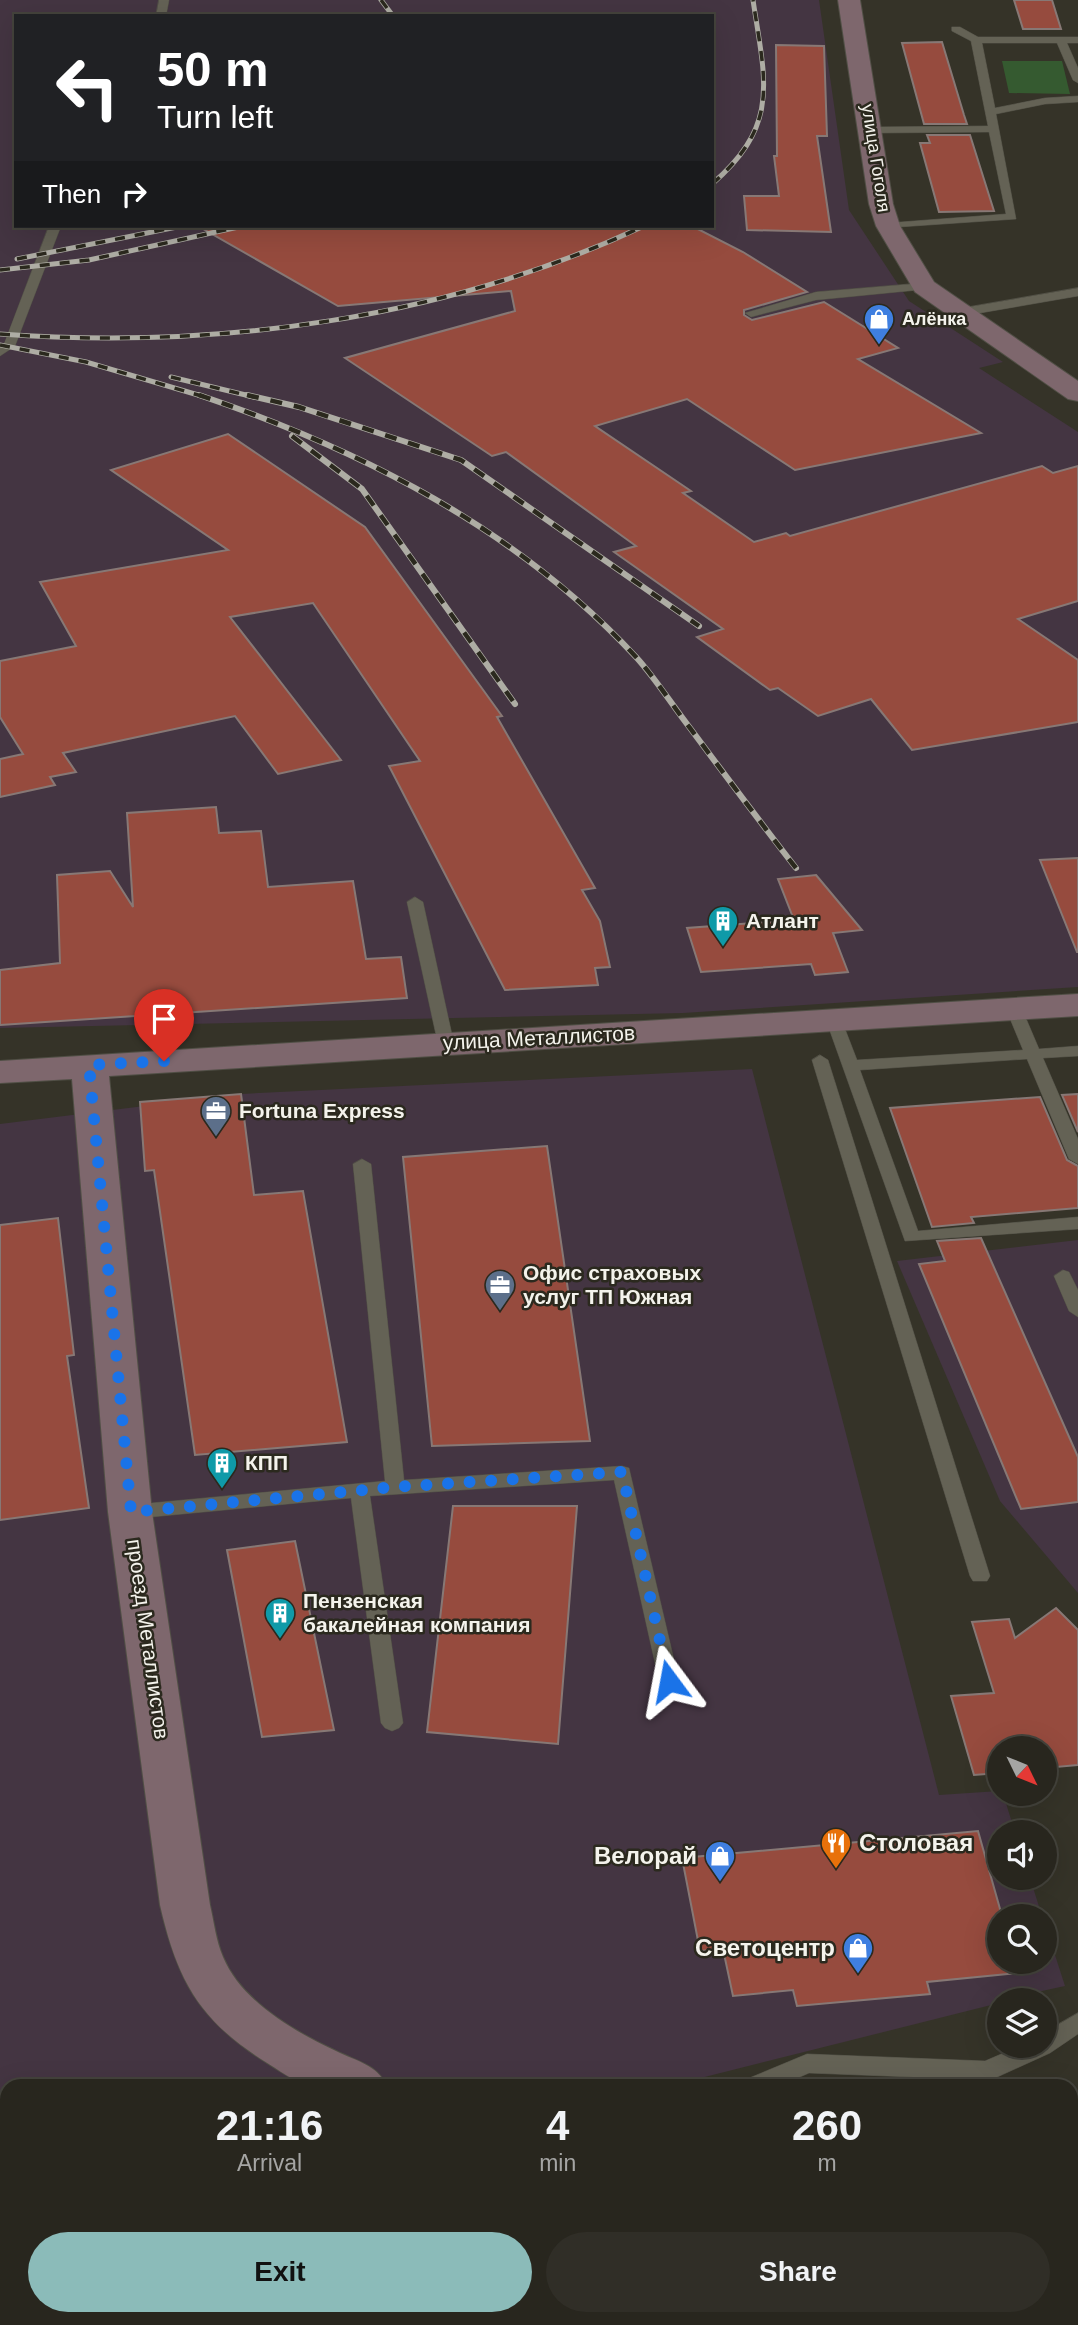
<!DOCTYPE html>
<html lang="en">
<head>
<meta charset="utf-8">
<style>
  body { margin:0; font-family:Helvetica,sans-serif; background:#302e27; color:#f1f3f6; height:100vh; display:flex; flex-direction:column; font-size:26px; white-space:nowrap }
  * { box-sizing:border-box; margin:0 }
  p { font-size:23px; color:#a5a5a4 }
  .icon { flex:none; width:38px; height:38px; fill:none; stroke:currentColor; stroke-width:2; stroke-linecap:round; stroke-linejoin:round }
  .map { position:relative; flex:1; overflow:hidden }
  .details { position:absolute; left:0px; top:2079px; width:1078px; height:247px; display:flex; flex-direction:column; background:#28261e; border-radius:21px 21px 0 0; box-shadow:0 7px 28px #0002,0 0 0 2px #44433c }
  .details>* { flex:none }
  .banner { position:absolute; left:14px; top:14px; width:700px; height:214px; border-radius:0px; box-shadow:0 7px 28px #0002,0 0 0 2px #44433c; background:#202124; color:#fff; overflow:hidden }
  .needle { width:46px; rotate:133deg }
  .fabs { position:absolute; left:987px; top:1736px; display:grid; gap:14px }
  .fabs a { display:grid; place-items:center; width:70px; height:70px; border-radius:50%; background:#28261e; box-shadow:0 7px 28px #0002,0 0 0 2px #44433c; font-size:35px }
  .pin { position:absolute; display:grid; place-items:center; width:60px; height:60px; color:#fff; margin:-72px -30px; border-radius:50% 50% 50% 0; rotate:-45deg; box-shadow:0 0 7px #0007 }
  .pin .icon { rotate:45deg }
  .me { position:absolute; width:77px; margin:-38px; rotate:347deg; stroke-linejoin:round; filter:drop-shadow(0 0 5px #0008) }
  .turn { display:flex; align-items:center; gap:24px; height:147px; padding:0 28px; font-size:32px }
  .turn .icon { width:91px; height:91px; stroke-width:2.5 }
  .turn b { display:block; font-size:49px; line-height:60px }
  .then { display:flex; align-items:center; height:66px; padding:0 28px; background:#0003; gap:14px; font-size:26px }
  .eta { display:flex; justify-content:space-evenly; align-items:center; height:119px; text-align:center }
  .eta b { font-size:42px; font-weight:600; line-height:49px }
  .cta { display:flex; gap:14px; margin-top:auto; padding:14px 28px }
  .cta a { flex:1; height:80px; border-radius:42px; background:#8bbbb9; color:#111; font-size:28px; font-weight:600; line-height:80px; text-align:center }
  .cta a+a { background:#302e27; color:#f1f3f6 }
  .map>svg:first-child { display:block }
  .industrial { fill:#443542; fill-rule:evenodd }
  .green { fill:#355a30 }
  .building { fill:#964b3e; stroke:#877875; stroke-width:2 }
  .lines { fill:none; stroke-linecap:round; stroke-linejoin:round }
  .lane-casing { stroke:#504f45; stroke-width:1 }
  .secondary-casing { stroke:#504f45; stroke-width:2 }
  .lane { fill:#646255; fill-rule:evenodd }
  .secondary { fill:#7e676d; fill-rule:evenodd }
  .rail-far1-casing { stroke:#aeada4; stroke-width:5 }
  .rail-casing { stroke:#aeada4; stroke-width:6 }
  .rail-far1 { stroke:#2b291e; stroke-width:3.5; stroke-dasharray:10; stroke-linecap:butt }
  .rail { stroke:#2b291e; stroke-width:4.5; stroke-dasharray:12; stroke-linecap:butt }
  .route { stroke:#1a73e8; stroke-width:12; stroke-dasharray:0 21.6 }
  .labels { text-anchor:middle; stroke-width:5; stroke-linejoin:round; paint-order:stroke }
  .far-street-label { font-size:18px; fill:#f4f3ec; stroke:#2b291e }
  .far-poi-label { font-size:18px; font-weight:bold; fill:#f4f3ec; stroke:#2b291e; text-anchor:start }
  .poi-label { font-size:21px; font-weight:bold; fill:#f4f3ec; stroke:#2b291e; text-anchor:start }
  .street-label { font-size:21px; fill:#f4f3ec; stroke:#2b291e }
  .near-poi-label { font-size:24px; font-weight:bold; fill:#f4f3ec; stroke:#2b291e; text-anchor:end }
</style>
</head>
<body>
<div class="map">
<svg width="1078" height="2325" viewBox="0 0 1078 2325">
  <rect width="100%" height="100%" fill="#353328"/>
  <g class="industrial">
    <path d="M0,0H819L849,210L909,301L1003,362L979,368L1078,432V987L683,1013L0,1028ZM16,16H712V226H16Z"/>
    <polygon points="752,1069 939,1795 999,1791 1003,1794 1015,1832 999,1832 999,1878 1030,1878 1042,1916 999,1916 999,1962 1045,1962 1045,1924 1065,1986 999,2000 999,2003 669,2086 7,2086 7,2152 0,2153 0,1124 241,1094"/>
    <polygon points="1078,1240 1078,1593 1000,1501 897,1261"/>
    <polygon points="0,2242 7,2243 7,2319 418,2319 415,2325 0,2325"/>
  </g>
  <polygon class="green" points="1002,61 1062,61 1070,94 1009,93"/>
  <g class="building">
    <polygon points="1014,0 1052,0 1061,29 1023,29"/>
    <polygon points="942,42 964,115 967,124 924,124 902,43"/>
    <polygon points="776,45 824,46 827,136 817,136 831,232 747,230 744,196 779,196 774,156 777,156"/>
    <polygon points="927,135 970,135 994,211 939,212 920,143 930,143"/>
    <polygon points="198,226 692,226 743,252 807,292 744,310 744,315 752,320 824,302 898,348 858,359 981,433 795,470 687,399 595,426 691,491 683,493 754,542 786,533 790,536 1042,466 1053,473 1078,466 1078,601 1018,619 1078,660 1078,722 912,750 871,699 818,716 778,688 770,690 697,637 723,629 614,552 636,546 506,452 492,456 345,358 515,311 511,291 338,306"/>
    <polygon points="228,434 365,527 502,716 497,717 595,888 582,890 600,921 610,967 595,968 598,985 505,990 389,766 420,761 313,603 230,617 341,760 278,774 235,716 63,753 76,772 50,777 55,785 0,797 0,759 23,754 0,717 0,661 76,646 40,582 228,550 111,470"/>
    <polygon points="216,807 219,833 261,831 268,887 353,881 366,959 401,957 407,998 0,1025 0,970 60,963 57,875 110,871 133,907 127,813"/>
    <polygon points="1078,858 1078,952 1077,952 1040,860"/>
    <polygon points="816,875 862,930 833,933 848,972 815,975 811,964 701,972 687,928 794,920 778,879"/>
    <polygon points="241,1094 254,1195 303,1191 347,1442 195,1455 154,1170 145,1171 140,1102"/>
    <polygon points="1078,1094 1078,1132 1062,1095"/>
    <polygon points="1040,1097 1067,1160 1078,1166 1078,1208 971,1217 974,1223 932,1227 890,1108"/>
    <polygon points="547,1146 590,1441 432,1446 403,1157"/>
    <polygon points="58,1218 74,1355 67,1356 89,1508 0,1520 0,1225"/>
    <polygon points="981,1238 1078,1457 1078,1502 1021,1509 919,1264 945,1261 937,1241"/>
    <polygon points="453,1506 577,1506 558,1744 427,1732"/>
    <polygon points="295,1541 334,1730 262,1737 227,1550"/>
    <polygon points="1056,1608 1078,1630 1078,1765 1045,1768 1045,1748 999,1748 999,1773 974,1775 951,1696 994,1693 972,1622 1009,1619 1015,1638"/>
    <polygon points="978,1831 1002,1916 999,1916 999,1962 1015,1962 1018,1973 927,1982 930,1994 797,2006 793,1990 733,1996 723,1949 700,1951 682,1858"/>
  </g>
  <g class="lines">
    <g class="lane-casing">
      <g id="lane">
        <polygon points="159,0 169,0 166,16 156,16"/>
        <polygon points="952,27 960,27 978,37 1078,37 1078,43 1067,43 1078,68 1078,83 1073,80 1057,43 982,43 995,108 1045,98 1078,96 1078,102 1045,104 996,114 1016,219 884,228 882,226 888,223 1006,214 989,132 872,133 867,130 872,127 988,126 971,41 952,31"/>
        <polygon points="49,226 61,226 15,346 0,356 0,347 4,344"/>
        <polygon points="924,283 930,287 928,289 816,300 751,317 745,313 816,292"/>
        <polygon points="1078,288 1078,296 957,317 951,313 957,309"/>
        <polygon points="415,897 423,902 454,1044 446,1049 438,1044 407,902"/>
        <polygon points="1014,1004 1022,1009 1039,1049 1078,1046 1078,1056 1043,1058 1078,1139 1078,1164 1069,1159 1027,1059 860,1070 918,1231 1078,1217 1078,1229 905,1241 826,1020 834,1015 840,1016 857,1060 1023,1050 1006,1009"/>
        <polygon points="820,1055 828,1060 990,1576 987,1581 973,1581 970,1576 812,1060"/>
        <polygon points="362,1159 371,1164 404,1480 622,1466 629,1468 679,1681 676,1686 669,1689 662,1686 659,1681 614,1480 370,1496 403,1723 399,1728 392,1731 385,1728 381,1723 351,1498 130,1519 123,1517 120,1512 123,1507 130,1505 385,1481 353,1164"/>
        <polygon points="1063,1270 1069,1272 1078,1290 1078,1317 1069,1311 1054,1276"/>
        <polygon points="1078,2013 1078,2034 1050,2053 995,2078 988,2086 961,2086 965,2079 809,2073 779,2086 743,2086 747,2079 807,2054 985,2061 1020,2046 1045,2046 1045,2032"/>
        <polygon points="7,2312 7,2319 114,2319 117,2325 6,2325 3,2319"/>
        <polygon points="228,2319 253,2319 252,2325 226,2325"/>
      </g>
    </g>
    <g class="secondary-casing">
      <g id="secondary">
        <polygon points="838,0 860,0 893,204 900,226 934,282 1078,381 1078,401 1068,399 915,292 876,226 869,204"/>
        <path d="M1078,994V1016L109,1076L152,1512L210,1905C214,1922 216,1941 223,1957C241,2001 295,2032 336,2051C358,2062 376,2064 387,2086C363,2086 335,2090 311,2086C296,2083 277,2069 264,2061C198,2019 177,1979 160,1905L108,1512L72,1079L0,1083V1061Z"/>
        <polygon points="739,2319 797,2319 794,2325 736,2325"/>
      </g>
    </g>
    <use href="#lane" class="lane"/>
    <use href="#secondary" class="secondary"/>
    <g class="rail-far1-casing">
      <g id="rail-far1">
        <polyline points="381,0 393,16"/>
        <path d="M712,184C781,124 765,81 753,0"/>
        <polyline points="17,259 182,226"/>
        <polyline points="0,270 89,260 243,226"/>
        <path d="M0,334C218,350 445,319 644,226"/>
        <polyline points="0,345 86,362 205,397"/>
        <polyline points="171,377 254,397"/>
      </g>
    </g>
    <g class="rail-casing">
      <g id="rail">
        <path d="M199,395C362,450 517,529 636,657C656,679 672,705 690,728C725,775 760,822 796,868"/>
        <polyline points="247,395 299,407 461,460 699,626"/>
        <polyline points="292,436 362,489 515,704"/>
      </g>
    </g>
    <use href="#rail-far1" class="rail-far1"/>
    <use href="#rail" class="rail"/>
  </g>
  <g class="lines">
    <polyline class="route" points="164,1061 89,1065 131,1512 395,1487 622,1472 669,1681"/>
  </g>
  <defs>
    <g id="shop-pin" transform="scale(1.575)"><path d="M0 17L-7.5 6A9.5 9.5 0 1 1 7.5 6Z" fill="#3f7fe0" stroke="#2b291e"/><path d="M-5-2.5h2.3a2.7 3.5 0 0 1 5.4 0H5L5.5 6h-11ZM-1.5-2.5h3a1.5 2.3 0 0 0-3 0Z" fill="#fff"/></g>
    <g id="building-pin" transform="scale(1.575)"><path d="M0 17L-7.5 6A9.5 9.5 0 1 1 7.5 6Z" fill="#0f9aa8" stroke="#2b291e"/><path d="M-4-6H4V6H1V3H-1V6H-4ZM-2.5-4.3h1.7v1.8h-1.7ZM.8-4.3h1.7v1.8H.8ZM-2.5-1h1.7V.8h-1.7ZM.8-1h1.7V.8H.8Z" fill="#fff"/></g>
    <g id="office-pin" transform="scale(1.575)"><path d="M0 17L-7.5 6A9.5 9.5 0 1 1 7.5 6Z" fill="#5c6f8a" stroke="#2b291e"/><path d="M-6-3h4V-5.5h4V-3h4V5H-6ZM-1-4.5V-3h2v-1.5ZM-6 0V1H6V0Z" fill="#fff"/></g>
    <g id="restaurant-pin" transform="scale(1.575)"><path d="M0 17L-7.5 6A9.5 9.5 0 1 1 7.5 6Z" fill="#e8710a" stroke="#2b291e"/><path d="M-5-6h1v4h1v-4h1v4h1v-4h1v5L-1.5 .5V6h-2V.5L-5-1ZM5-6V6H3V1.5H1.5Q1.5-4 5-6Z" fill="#fff"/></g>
  </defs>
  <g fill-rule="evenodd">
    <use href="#shop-pin" x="879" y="319"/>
    <use href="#building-pin" x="723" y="921"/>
    <use href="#office-pin" x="216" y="1111"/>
    <use href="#office-pin" x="500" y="1285"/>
    <use href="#building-pin" x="222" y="1463"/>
    <use href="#building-pin" x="280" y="1613"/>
    <use href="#restaurant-pin" x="836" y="1843"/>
    <use href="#shop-pin" x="720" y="1856"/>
    <use href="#shop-pin" x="858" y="1948"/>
  </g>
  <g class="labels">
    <g class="far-street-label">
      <text transform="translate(876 158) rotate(81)" y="6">улица Гоголя</text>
    </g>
    <g class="far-poi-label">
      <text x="902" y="325">Алёнка</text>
    </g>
    <g class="poi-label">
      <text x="746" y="928">Атлант</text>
      <text x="239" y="1118">Fortuna Express</text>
      <text x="523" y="1280">Офис страховых<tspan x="523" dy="24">услуг ТП Южная</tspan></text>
      <text x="245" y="1470">КПП</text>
      <text x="303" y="1608">Пензенская<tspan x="303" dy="24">бакалейная компания</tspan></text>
    </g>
    <g class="street-label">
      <text transform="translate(539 1038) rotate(-3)" y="7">улица Металлистов</text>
      <text transform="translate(148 1639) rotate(82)" y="7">проезд Металлистов</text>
    </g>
    <g class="near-poi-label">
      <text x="859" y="1851" text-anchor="start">Столовая</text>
      <text x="697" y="1864">Велорай</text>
      <text x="835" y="1956">Светоцентр</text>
    </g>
  </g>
</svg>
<div class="fabs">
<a><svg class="needle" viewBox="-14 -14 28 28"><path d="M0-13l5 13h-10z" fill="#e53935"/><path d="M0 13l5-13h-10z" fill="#a5a5a4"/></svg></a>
<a><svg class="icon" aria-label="sound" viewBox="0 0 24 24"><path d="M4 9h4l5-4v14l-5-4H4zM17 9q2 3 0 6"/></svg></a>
<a><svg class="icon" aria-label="search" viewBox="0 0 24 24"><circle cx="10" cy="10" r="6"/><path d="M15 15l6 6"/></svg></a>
<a><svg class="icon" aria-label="layers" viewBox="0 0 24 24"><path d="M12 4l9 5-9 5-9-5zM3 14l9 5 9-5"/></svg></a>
</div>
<div class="pin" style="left:164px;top:1061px;background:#d93025"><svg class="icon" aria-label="arrive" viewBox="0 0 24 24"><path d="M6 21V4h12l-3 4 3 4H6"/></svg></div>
<svg class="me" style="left:669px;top:1681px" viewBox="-20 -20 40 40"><path d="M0-17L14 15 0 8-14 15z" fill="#1a73e8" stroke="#fff" stroke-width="4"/></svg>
<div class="banner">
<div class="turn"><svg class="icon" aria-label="left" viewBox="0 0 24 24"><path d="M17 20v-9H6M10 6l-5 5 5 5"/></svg><div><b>50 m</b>Turn left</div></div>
<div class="then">Then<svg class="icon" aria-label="right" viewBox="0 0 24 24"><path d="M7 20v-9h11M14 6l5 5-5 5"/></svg></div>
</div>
<section class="details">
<div class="eta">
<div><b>21:16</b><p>Arrival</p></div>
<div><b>4</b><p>min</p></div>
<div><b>260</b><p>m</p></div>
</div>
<div class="cta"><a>Exit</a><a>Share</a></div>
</section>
</div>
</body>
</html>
